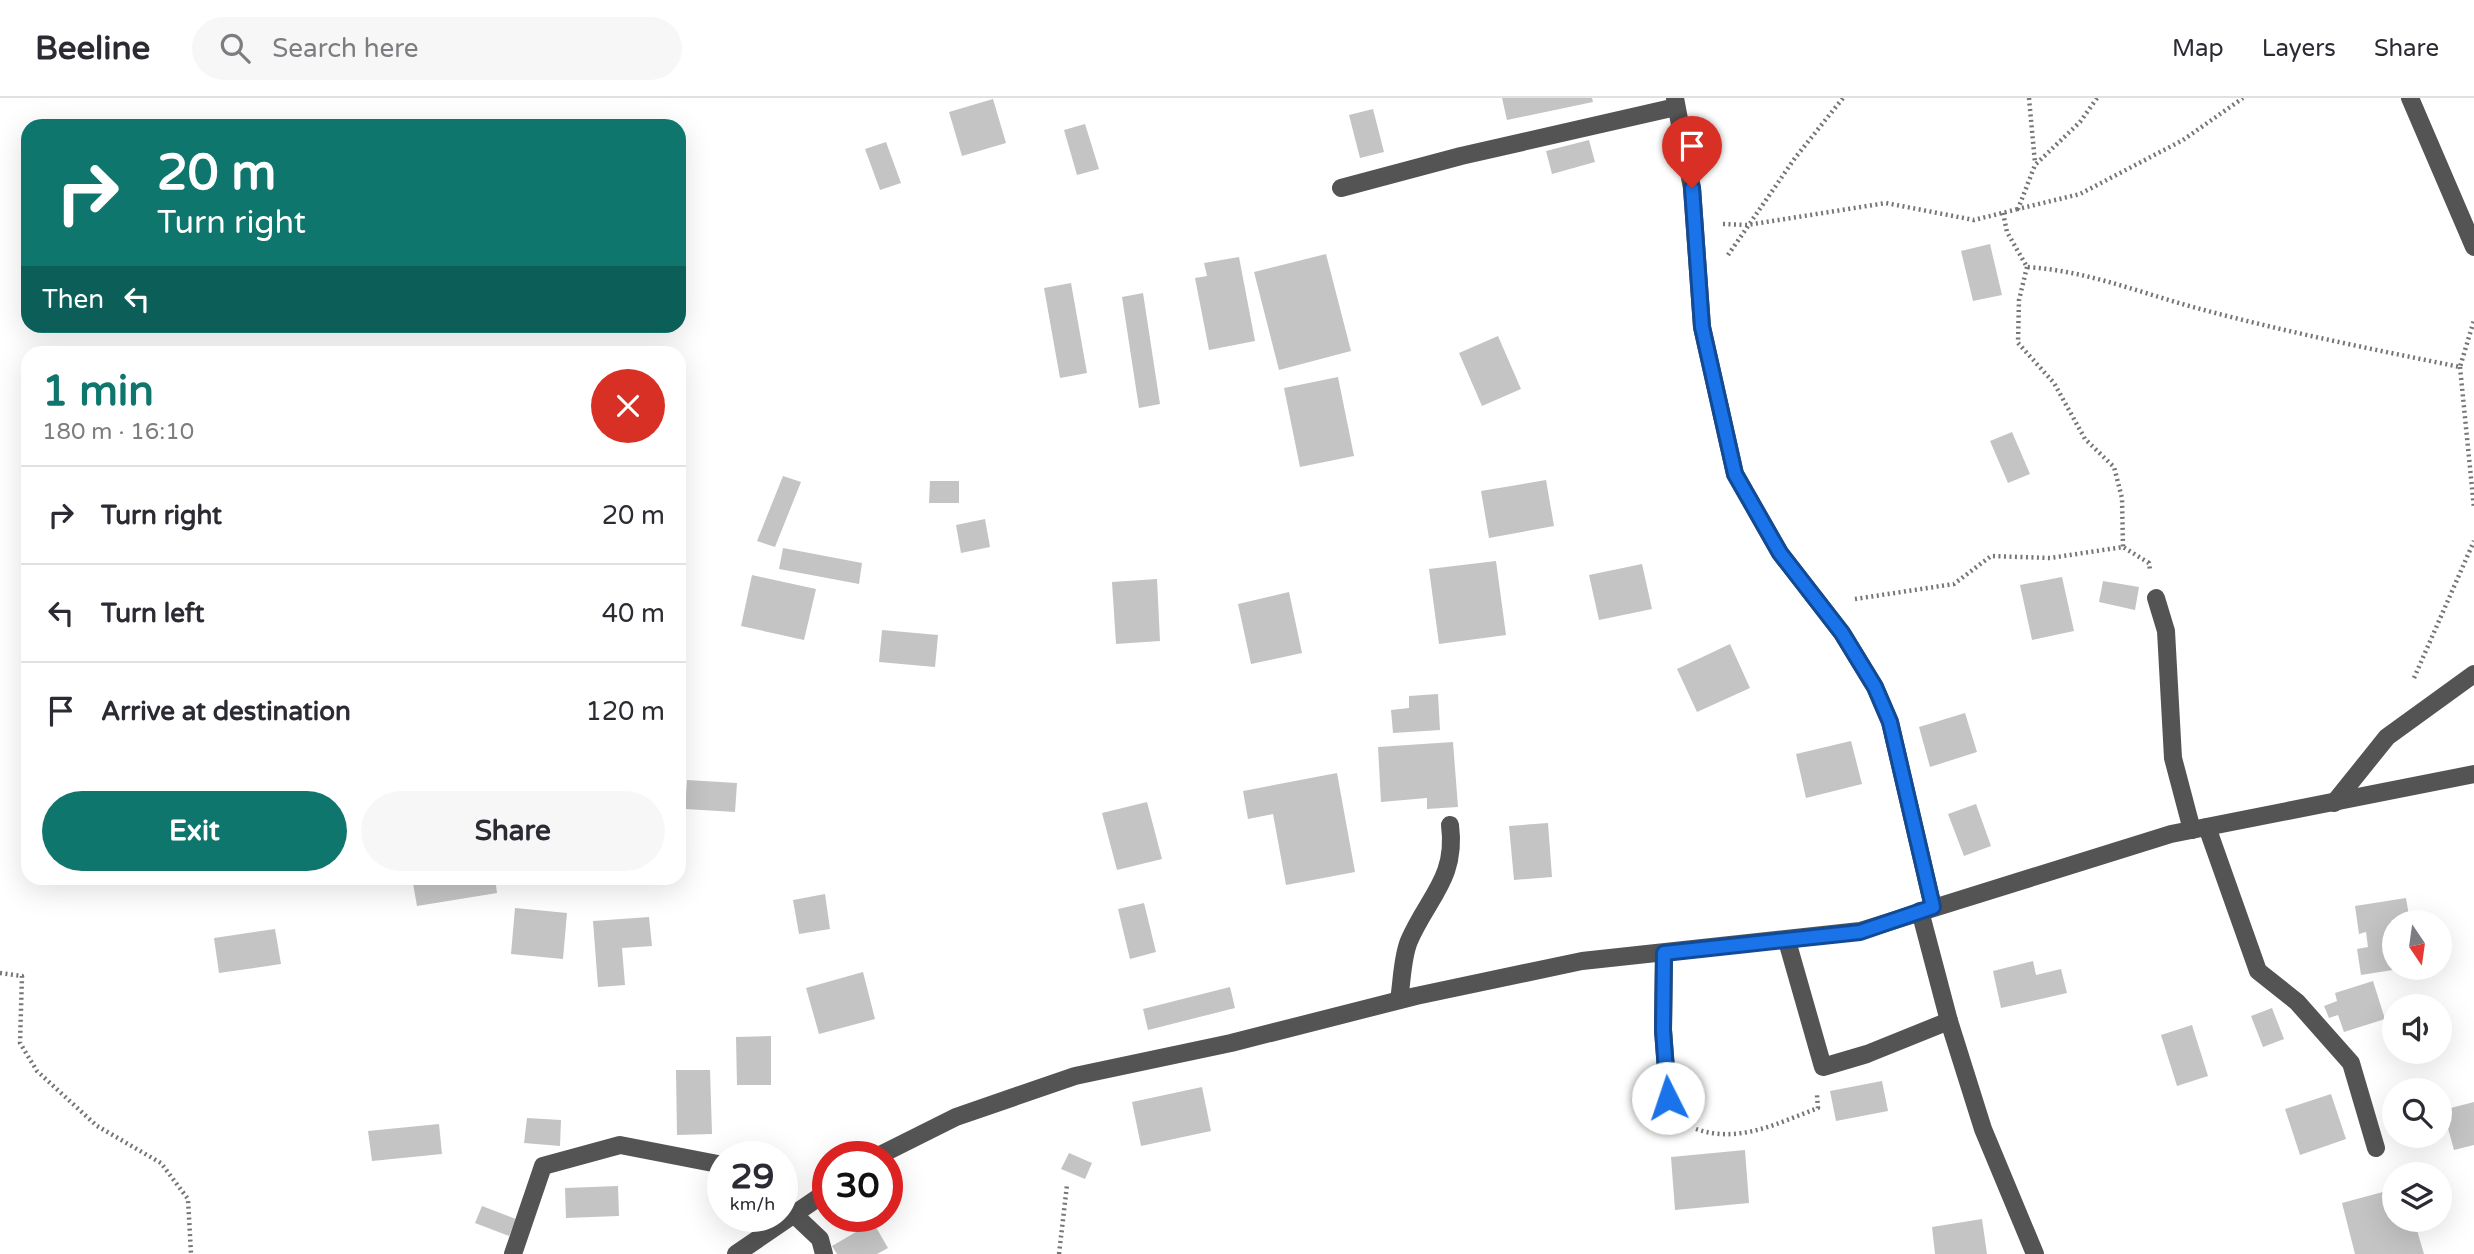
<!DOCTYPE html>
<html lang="en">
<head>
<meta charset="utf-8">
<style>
  body { margin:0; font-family:"Varela Round",sans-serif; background:#f7f7f7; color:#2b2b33; height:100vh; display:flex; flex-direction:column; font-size:26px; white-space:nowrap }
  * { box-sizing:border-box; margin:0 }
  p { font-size:23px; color:#7c7c81 }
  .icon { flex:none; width:38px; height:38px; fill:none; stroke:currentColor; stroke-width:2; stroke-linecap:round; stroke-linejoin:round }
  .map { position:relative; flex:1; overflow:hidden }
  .details { position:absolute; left:21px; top:248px; width:665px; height:539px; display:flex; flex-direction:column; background:#fff; border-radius:21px; box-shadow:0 7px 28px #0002 }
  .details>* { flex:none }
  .banner { position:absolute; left:21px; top:21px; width:665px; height:214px; border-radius:21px; box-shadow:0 7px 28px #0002; background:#0f766e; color:#fff; overflow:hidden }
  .needle { width:46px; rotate:167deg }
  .tools { position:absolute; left:2382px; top:812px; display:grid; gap:14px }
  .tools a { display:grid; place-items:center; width:70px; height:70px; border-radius:50%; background:#fff; box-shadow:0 7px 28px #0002; font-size:35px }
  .speed { position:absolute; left:707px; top:1043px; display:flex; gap:14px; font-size:35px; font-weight:700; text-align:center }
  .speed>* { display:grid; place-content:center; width:91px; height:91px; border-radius:50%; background:#fff; box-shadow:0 7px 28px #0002; line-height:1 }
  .speed small { font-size:18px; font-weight:400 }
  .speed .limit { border:10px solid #d22; background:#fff; color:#111 }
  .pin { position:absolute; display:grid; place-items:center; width:60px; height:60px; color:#fff; margin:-72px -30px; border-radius:50% 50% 50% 0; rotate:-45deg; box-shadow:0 0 7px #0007 }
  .pin .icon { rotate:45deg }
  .me { position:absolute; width:77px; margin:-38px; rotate:356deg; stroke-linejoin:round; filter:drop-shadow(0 0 5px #0008) }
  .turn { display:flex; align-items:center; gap:24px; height:147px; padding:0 21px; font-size:32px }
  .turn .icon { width:91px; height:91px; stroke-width:2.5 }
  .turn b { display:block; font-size:49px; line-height:60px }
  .then { display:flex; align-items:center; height:66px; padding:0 21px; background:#0003; gap:14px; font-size:26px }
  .round { display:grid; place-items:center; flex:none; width:74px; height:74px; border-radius:37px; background:#f7f7f7 }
  .summary { display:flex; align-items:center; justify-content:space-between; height:119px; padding:0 21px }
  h1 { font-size:42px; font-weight:700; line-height:52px; color:#0f766e }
  .button { display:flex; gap:14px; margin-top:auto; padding:14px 21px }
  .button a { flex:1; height:80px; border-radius:42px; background:#0f766e; color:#fff; font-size:28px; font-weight:700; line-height:80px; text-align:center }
  .button a+a { background:#f7f7f7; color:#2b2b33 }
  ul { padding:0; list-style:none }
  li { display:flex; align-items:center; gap:21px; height:98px; padding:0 21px; border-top:2px solid #e1e1e2 }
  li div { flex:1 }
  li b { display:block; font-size:26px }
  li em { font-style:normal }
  header { display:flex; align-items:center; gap:42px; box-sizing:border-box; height:98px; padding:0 35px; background:#fff; border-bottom:2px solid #e1e1e2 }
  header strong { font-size:33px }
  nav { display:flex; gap:38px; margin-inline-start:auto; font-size:24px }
  .search { width:490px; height:63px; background:#f7f7f7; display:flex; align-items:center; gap:18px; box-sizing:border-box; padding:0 24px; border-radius:38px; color:#7c7c81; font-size:26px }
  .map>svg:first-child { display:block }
  .building { fill:#c4c4c4 }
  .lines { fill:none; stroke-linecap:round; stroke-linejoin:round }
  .path { stroke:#767676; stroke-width:4.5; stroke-dasharray:2 3.5; stroke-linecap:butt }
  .minor { stroke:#545454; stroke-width:18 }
  .route-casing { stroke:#114b97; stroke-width:18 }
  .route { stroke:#1a73e8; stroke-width:12 }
</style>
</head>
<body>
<header>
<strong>Beeline</strong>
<div class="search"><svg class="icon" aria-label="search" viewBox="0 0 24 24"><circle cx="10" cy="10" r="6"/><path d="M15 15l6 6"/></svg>Search here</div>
<nav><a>Map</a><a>Layers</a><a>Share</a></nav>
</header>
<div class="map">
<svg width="2474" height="1156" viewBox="0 0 2474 1156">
  <rect width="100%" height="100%" fill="#fff"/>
  <g class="building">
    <polygon points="1502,0 1592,0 1593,4 1507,22"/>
    <polygon points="993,1 1006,45 962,58 949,14"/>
    <polygon points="1373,11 1384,54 1360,60 1349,17"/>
    <polygon points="1085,26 1099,71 1077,77 1064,32"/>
    <polygon points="1589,42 1595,64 1552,76 1546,53"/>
    <polygon points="886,44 901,85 880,92 865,51"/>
    <polygon points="1990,146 2002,197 1973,203 1961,153"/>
    <polygon points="1326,156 1351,253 1279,272 1254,174"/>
    <polygon points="1239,159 1255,243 1209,252 1195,180 1207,178 1204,165"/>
    <polygon points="1071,185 1087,275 1060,280 1044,190"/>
    <polygon points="1143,195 1160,306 1139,310 1122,199"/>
    <polygon points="1498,238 1521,291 1482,308 1459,255"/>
    <polygon points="1338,279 1354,358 1300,369 1284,290"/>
    <polygon points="2012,334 2030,376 2008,385 1990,343"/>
    <polygon points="783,378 801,384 775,449 757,443"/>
    <polygon points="1546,382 1554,428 1489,440 1481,393"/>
    <polygon points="930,383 959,383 959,405 929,405"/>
    <polygon points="985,421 990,449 961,455 956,427"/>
    <polygon points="783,450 862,465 859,486 779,471"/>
    <polygon points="1496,463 1506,537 1439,546 1429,471"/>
    <polygon points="1642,466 1652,511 1599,522 1589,477"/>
    <polygon points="752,477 816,491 804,542 741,528"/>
    <polygon points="2062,479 2074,533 2032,542 2020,487"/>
    <polygon points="1157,481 1160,543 1116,546 1112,484"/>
    <polygon points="2103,483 2139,489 2135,512 2099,504"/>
    <polygon points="1289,494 1302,555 1251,566 1238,506"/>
    <polygon points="882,532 938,537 935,569 879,564"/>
    <polygon points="1730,546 1750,590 1697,614 1677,571"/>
    <polygon points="1438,596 1440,632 1393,635 1391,612 1409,610 1409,598"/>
    <polygon points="1965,615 1977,654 1930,669 1919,629"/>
    <polygon points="1851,643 1862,686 1806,700 1796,656"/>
    <polygon points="1453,644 1458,709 1427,711 1427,700 1381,704 1378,649"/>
    <polygon points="1337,675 1355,774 1286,787 1273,716 1248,721 1243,693"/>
    <polygon points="687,682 737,685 735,714 685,711"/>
    <polygon points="1147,704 1162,761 1117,772 1102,715"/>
    <polygon points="1976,706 1991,748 1964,758 1948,716"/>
    <polygon points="1548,725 1552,779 1514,782 1509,728"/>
    <polygon points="412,780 495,780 497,795 417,808"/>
    <polygon points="825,796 830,831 799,836 793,802"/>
    <polygon points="2406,800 2410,824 2394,824 2394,870 2399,871 2361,877 2357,851 2368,849 2366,834 2359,836 2355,808"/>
    <polygon points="1144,805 1156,854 1130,861 1118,811"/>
    <polygon points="515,810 567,815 563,861 511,856"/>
    <polygon points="649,819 652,848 622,850 625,887 598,889 593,823"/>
    <polygon points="275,831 281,866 219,875 214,840"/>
    <polygon points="2033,863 2036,877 2061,871 2067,895 2001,910 1993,873"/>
    <polygon points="863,874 875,921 819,936 806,890"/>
    <polygon points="2373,883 2385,921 2344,934 2338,917 2329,920 2324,908 2337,903 2335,895"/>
    <polygon points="1230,889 1235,910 1148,932 1143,911"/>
    <polygon points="2272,910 2284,941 2263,949 2251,918"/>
    <polygon points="2192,927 2208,978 2177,988 2161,937"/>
    <polygon points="771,938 771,987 737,987 736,939"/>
    <polygon points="676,972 710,972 712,1036 677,1037"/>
    <polygon points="1882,983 1888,1013 1836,1023 1830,993"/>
    <polygon points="1202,989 1211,1033 1141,1048 1132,1004"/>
    <polygon points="2331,996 2346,1041 2300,1057 2285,1011"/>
    <polygon points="2474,1004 2474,1047 2454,1052 2443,1012"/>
    <polygon points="527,1020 561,1022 560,1048 524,1045"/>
    <polygon points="439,1026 442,1056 372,1063 368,1033"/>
    <polygon points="1745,1052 1749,1105 1675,1112 1671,1059"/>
    <polygon points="1069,1055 1092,1065 1085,1081 1061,1071"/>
    <polygon points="618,1088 619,1118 566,1120 565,1090"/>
    <polygon points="2394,1091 2394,1122 2414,1122 2424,1156 2355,1156 2342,1105"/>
    <polygon points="482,1108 516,1121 509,1138 475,1125"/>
    <polygon points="1982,1121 1987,1156 1935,1156 1932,1129"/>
    <polygon points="873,1124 888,1150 877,1156 837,1156 832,1148"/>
  </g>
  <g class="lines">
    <g class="path">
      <polyline points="2029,0 2035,65"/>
      <polyline points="2097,0 2080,24 2035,67 2018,111 2080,96 2183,42 2243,0"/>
      <path d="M2003,115L2007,134L2027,169C2087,173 2135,193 2193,209C2281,233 2371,251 2460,269L2474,222"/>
      <polyline points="1723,126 1747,127 1886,105 1974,122 2018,111"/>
      <polyline points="1728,157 1795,60 1843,0"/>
      <polyline points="2027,169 2019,202 2018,245 2054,285 2085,341 2114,369 2122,400 2123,449"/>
      <polyline points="2460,269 2474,410"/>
      <polyline points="1855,501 1954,486 1991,458 2050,460 2123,449 2149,465 2150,472"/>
      <polyline points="2414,580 2474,443"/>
      <polyline points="0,875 22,878 20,945 37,973 97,1028 161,1065 188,1101 191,1156"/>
      <path d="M1696,1031C1739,1046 1778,1025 1818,1010L1817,997"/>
      <polyline points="1059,1156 1067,1087"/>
    </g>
    <g class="minor">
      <polyline points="1675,0 1692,90 1702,229 1735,376 1780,455 1842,535 1875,589 1890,624 1933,809"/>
      <polyline points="2410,0 2474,149"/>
      <polyline points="1341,90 1461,58 1676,9"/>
      <polyline points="2156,500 2166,533 2173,660 2192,732"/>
      <polyline points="2334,705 2387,639 2474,576"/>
      <polyline points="2207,729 2258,873 2297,904 2351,965 2376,1050"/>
      <polyline points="1787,843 1823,969 1867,956 1949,923 1920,813"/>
      <polyline points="1664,855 1663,932 1670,1022"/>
      <path d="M1399,902C1402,884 1402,860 1409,843C1428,799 1457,780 1450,727"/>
      <polyline points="1949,923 1983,1031 2035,1156"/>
      <polyline points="876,1059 956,1019 1075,978 1231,945 1416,898 1582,863 1860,833 2171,736 2474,676"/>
      <polyline points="782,1105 820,1141 824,1156"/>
      <polyline points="513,1156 543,1068 620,1047 723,1067"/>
      <polyline points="736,1156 828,1093"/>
    </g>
  </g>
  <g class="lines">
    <g class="route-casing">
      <polyline id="route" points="1668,1000 1663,932 1664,855 1860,834 1933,809 1890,624 1875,589 1842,535 1780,455 1735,376 1702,229 1692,90"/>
    </g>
    <use href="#route" class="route"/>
  </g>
</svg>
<div class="tools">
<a><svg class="needle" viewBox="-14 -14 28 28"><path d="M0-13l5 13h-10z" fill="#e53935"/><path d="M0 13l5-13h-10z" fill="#7c7c81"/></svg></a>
<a><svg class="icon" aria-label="sound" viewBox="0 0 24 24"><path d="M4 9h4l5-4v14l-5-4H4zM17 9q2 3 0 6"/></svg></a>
<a><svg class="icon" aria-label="search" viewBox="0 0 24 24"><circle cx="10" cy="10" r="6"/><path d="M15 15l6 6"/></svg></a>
<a><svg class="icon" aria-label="layers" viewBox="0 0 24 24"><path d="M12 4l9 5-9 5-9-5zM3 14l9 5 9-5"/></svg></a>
</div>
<div class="speed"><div>29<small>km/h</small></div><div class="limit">30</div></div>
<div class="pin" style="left:1692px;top:90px;background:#d93025"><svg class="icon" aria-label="arrive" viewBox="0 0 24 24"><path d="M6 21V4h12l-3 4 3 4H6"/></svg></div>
<svg class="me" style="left:1668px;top:1000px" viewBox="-20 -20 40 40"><circle r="19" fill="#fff"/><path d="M0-13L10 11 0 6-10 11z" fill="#1a73e8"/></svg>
<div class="banner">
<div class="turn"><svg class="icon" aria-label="right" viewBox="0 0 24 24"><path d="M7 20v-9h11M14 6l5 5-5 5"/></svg><div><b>20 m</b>Turn right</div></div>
<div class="then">Then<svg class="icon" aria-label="left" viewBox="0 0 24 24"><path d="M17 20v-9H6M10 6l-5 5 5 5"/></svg></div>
</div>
<section class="details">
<div class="summary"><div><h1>1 min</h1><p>180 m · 16:10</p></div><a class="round" style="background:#d93025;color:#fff"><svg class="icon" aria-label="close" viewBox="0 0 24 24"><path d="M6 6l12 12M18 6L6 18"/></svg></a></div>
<ul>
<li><svg class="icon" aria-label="right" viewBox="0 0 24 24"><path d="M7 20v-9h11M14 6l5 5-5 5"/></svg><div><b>Turn right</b></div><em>20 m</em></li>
<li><svg class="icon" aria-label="left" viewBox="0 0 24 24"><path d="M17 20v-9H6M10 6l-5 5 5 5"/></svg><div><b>Turn left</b></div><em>40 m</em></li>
<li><svg class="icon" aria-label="arrive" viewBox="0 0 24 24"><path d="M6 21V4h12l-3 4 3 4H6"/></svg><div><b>Arrive at destination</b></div><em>120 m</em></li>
</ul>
<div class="button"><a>Exit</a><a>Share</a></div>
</section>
</div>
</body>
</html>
